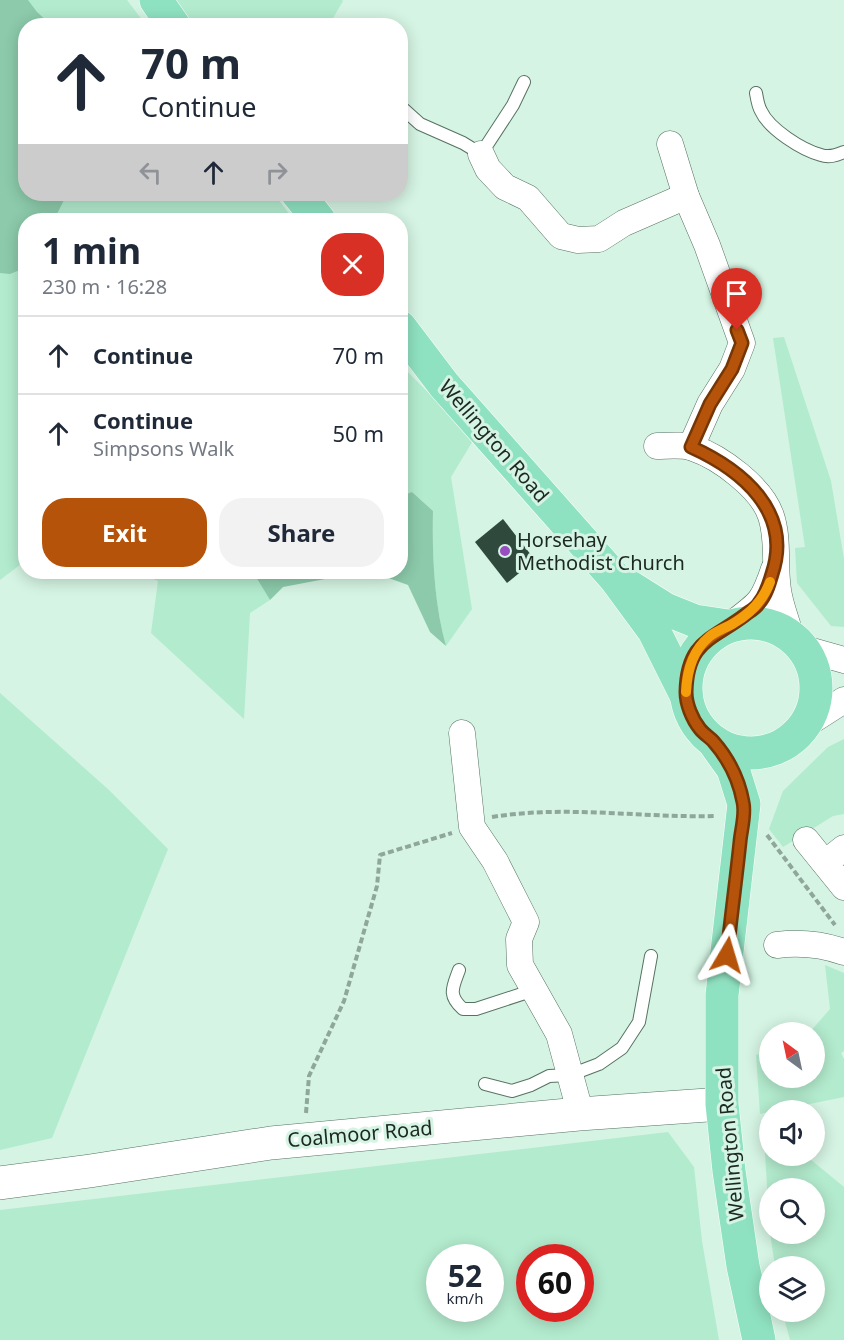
<!DOCTYPE html>
<html lang="en">
<head>
<meta charset="utf-8">
<style>
  body { margin:0; font-family:"Noto Sans",sans-serif; background:#f2f2f3; color:#1f2937; height:100vh; display:flex; flex-direction:column; font-size:22px; white-space:nowrap }
  * { box-sizing:border-box; margin:0 }
  p { font-size:20px; color:#747a83 }
  .icon { flex:none; width:33px; height:33px; fill:none; stroke:currentColor; stroke-width:2; stroke-linecap:round; stroke-linejoin:round }
  .map { position:relative; flex:1; overflow:hidden }
  .sheet { position:absolute; left:18px; top:213px; width:390px; height:366px; display:flex; flex-direction:column; background:#fff; border-radius:24px; box-shadow:0 3px 15px #0003 }
  .sheet>* { flex:none }
  .hud { position:absolute; left:18px; top:18px; width:390px; height:183px; border-radius:24px; box-shadow:0 3px 15px #0003; background:#fff; color:#1f2937; overflow:hidden }
  .needle { width:39px; rotate:327deg }
  .buttons { position:absolute; left:759px; top:1022px; display:grid; gap:12px }
  .buttons a { display:grid; place-items:center; width:66px; height:66px; border-radius:50%; background:#fff; box-shadow:0 3px 15px #0003; font-size:30px }
  .speed { position:absolute; left:426px; top:1244px; display:flex; gap:12px; font-size:30px; font-weight:700; text-align:center }
  .speed>* { display:grid; place-content:center; width:78px; height:78px; border-radius:50%; background:#fff; box-shadow:0 3px 15px #0003; line-height:1 }
  .speed small { font-size:15px; font-weight:400 }
  .speed .limit { border:9px solid #d22; background:#fff; color:#111 }
  .pin { position:absolute; display:grid; place-items:center; width:51px; height:51px; color:#fff; margin:-62px -26px; border-radius:50% 50% 50% 0; rotate:-45deg; box-shadow:0 0 6px #0007 }
  .pin .icon { rotate:45deg }
  .me { position:absolute; width:66px; margin:-33px; rotate:7deg; stroke-linejoin:round; filter:drop-shadow(0 0 4px #0008) }
  .turn { display:flex; align-items:center; gap:21px; height:126px; padding:0 24px; font-size:27px }
  .turn .icon { width:78px; height:78px; stroke-width:2.5 }
  .turn b { display:block; font-size:42px; line-height:51px }
  .lanes { display:flex; align-items:center; height:57px; padding:0 24px; background:#0003; justify-content:center; gap:30px; direction:ltr }
  .lanes .off { opacity:.35 }
  .round { display:grid; place-items:center; flex:none; width:63px; height:63px; border-radius:24px; background:#f2f2f3 }
  .overview { display:flex; align-items:center; justify-content:space-between; height:102px; padding:0 24px }
  h1 { font-size:36px; font-weight:700; line-height:45px }
  .action { display:flex; gap:12px; margin-top:auto; padding:12px 24px }
  .action a { flex:1; height:69px; border-radius:24px; background:#b45309; color:#fff; font-size:24px; font-weight:700; line-height:69px; text-align:center }
  .action a+a { background:#f2f2f3; color:#1f2937 }
  ul { padding:0; list-style:none }
  li { display:flex; align-items:center; gap:18px; height:78px; padding:0 24px; border-top:2px solid #e0e1e3 }
  li div { flex:1 }
  li b { display:block; font-size:22px }
  li em { font-style:normal }
  .map>svg:first-child { display:block }
  .green { fill:#b3ebce; fill-rule:evenodd }
  .water { fill:#8ccaab }
  .building { fill:#2f493c }
  .lines { fill:none; stroke-linecap:round; stroke-linejoin:round }
  .lane-casing { stroke:#567263; stroke-width:14 }
  .street-casing { stroke:#567263; stroke-width:27 }
  .secondary-casing { stroke:#567263; stroke-width:34 }
  .primary-casing { stroke:#fff; stroke-width:34 }
  .path { stroke:#8fa79a; stroke-width:4; stroke-dasharray:6 3; stroke-linecap:butt }
  .lane { stroke:#fff; stroke-width:12 }
  .street { stroke:#fff; stroke-width:26 }
  .secondary { stroke:#fff; stroke-width:33 }
  .primary { stroke:#8fe2c1; stroke-width:33 }
  .route-casing { stroke:#753606; stroke-width:15 }
  .route { stroke:#b45309; stroke-width:10 }
  .slow { stroke:#f59e0b; stroke-width:10 }
  .poi-dot { fill:#984ec0; stroke:#d5f4e3; stroke-width:2 }
  .labels { text-anchor:middle; stroke-width:6; stroke-linejoin:round; paint-order:stroke }
  .street-label { font-size:20px; fill:#1c2822; stroke:#d5f4e3 }
  .poi-label { font-size:20px; fill:#1c2822; stroke:#d5f4e3; text-anchor:start }
</style>
</head>
<body>
<div class="map">
<svg width="844" height="1340" viewBox="0 0 844 1340">
  <rect width="100%" height="100%" fill="#d5f4e3"/>
  <g class="green">
    <polygon points="0,0 127,0 146,25 26,26 26,194 274,194 294,220 26,220 25,561 0,580"/>
    <polygon points="172,0 342,0 343,1 329,25 191,26"/>
    <polygon points="784,337 831,481 844,559 844,627 831,626 797,583 795,548 805,547 773,338"/>
    <path d="M400,364L474,439L451,477L472,609L446,646C434,603 432,556 433,511L412,492L401,496Z"/>
    <polygon points="137,572 253,572 270,600 250,613 244,719 151,633 158,581"/>
    <polygon points="0,693 109,790 168,849 52,1138 0,1150"/>
    <polygon points="844,739 844,814 833,816 783,847 769,829 783,791 828,747"/>
    <polygon points="825,965 844,973 844,1051 841,1053 844,1059 844,1097 780,1110 770,1110 769,1112 760,1114 756,1055 769,1050 770,1077 814,1077 814,1032 810,1032 830,1009"/>
    <polygon points="763,1121 769,1126 770,1155 805,1155 844,1187 844,1340 790,1340 782,1311 814,1311 814,1266 775,1266 770,1233 814,1233 814,1188 770,1188 769,1219"/>
    <path d="M668,1132L694,1167L702,1241L719,1340H0V1210ZM440,1257H490V1308H440ZM530,1257H580V1308H530Z"/>
  </g>
  <g class="water">
    <polygon points="0,0 28,0 37,12 51,25 26,26 26,194 67,194 54,220 26,220 25,268 10,274 0,273"/>
    <path d="M412,492L433,511C432,555 434,603 446,646L430,632L408,585L372,572H400L401,496Z"/>
    <polygon points="253,572 362,572 283,587 270,600"/>
  </g>
  <polygon class="building" points="503,519 535,560 507,583 475,542"/>
  <g class="lines">
    <g class="lane-casing">
      <g id="lane">
        <path d="M756,93C757,99 758,106 761,111C769,129 802,150 821,155C829,158 837,155 844,152"/>
        <polyline points="400,106 420,124 463,143 481,154 513,105 524,82"/>
        <path d="M459,970C453,987 447,995 463,1009H476L534,990"/>
        <polyline points="485,1084 512,1091 531,1085 549,1076 570,1075 599,1064 622,1048 639,1022 651,956"/>
      </g>
    </g>
    <g class="street-casing">
      <g id="street">
        <polyline points="670,144 686,196 707,245 742,343 732,369 710,404 691,447"/>
        <polyline points="481,154 488,169 505,187 528,198 561,236 578,240 599,239 624,223 686,196"/>
        <path d="M657,446C668,446 683,444 693,448C720,457 762,488 771,516C779,540 774,565 778,590C780,605 786,619 790,634"/>
        <path d="M732,624C760,603 763,602 774,569"/>
        <polyline points="805,649 844,660"/>
        <polyline points="805,725 844,700"/>
        <polyline points="462,733 472,827 495,861 526,922 519,939 520,965 559,1034 578,1104 579,1114"/>
        <polyline points="806,840 844,887"/>
        <polyline points="825,863 844,848"/>
        <path d="M777,945C801,942 821,944 844,952"/>
      </g>
    </g>
    <g class="secondary-casing">
      <polyline id="secondary" points="0,1183 90,1171 271,1143 579,1114 722,1104"/>
    </g>
    <g class="primary-casing">
      <g id="primary">
        <polyline points="156,0 174,26"/>
        <polyline points="298,194 319,220"/>
        <polyline points="400,327 444,385 615,578 654,631 686,695"/>
        <polyline points="630,587 665,609 695,621 728,626"/>
        <circle cx="751" cy="688" r="65"/>
        <polyline points="713,741 733,769 744,804 722,995 722,1104 729,1171 743,1266 759,1340"/>
      </g>
    </g>
    <g class="path">
      <path d="M492,817C566,805 641,818 715,816"/>
      <polyline points="767,835 835,925"/>
      <polyline points="306,1113 309,1076 344,1001 377,886 380,855 452,833"/>
    </g>
    <use href="#lane" class="lane"/>
    <use href="#street" class="street"/>
    <use href="#secondary" class="secondary"/>
    <use href="#primary" class="primary"/>
  </g>
  <g class="lines">
    <g class="route-casing">
      <path id="route" d="M727,955C731,917 736,880 740,842C741,830 746,814 743,802C739,780 728,758 713,741C709,737 704,734 700,729C692,719 686,704 686,692C687,641 712,640 745,615C750,611 756,608 759,603C766,595 769,584 772,574C793,512 742,470 691,447L710,404L732,369L742,343L737,330"/>
    </g>
    <use href="#route" class="route"/>
    <path class="slow" d="M686,692C687,671 692,651 709,637C716,631 726,628 734,623C751,613 763,601 770,582"/>
  </g>
  <circle class="poi-dot" cx="505" cy="551" r="6"/>
  <g class="labels">
    <g class="street-label">
      <text transform="translate(494 441) rotate(49)" y="7">Wellington Road</text>
      <text transform="translate(360 1134) rotate(-5)" y="7">Coalmoor Road</text>
      <text transform="translate(730 1144) rotate(-95)" y="7">Wellington Road</text>
    </g>
    <g class="poi-label">
      <text x="517" y="547">Horsehay<tspan x="517" dy="23">Methodist Church</tspan></text>
    </g>
  </g>
</svg>
<div class="buttons">
<a><svg class="needle" viewBox="-14 -14 28 28"><path d="M0-13l5 13h-10z" fill="#e53935"/><path d="M0 13l5-13h-10z" fill="#747a83"/></svg></a>
<a><svg class="icon" aria-label="sound" viewBox="0 0 24 24"><path d="M4 9h4l5-4v14l-5-4H4zM17 9q2 3 0 6"/></svg></a>
<a><svg class="icon" aria-label="search" viewBox="0 0 24 24"><circle cx="10" cy="10" r="6"/><path d="M15 15l6 6"/></svg></a>
<a><svg class="icon" aria-label="layers" viewBox="0 0 24 24"><path d="M12 4l9 5-9 5-9-5zM3 14l9 5 9-5"/></svg></a>
</div>
<div class="speed"><div>52<small>km/h</small></div><div class="limit">60</div></div>
<div class="pin" style="left:737px;top:330px;background:#d93025"><svg class="icon" aria-label="arrive" viewBox="0 0 24 24"><path d="M6 21V4h12l-3 4 3 4H6"/></svg></div>
<svg class="me" style="left:727px;top:955px" viewBox="-20 -20 40 40"><path d="M0-17L14 15 0 8-14 15z" fill="#b45309" stroke="#fff" stroke-width="4"/></svg>
<div class="hud">
<div class="turn"><svg class="icon" aria-label="ahead" viewBox="0 0 24 24"><path d="M12 20V5M6 11l6-6 6 6"/></svg><div><b>70 m</b>Continue</div></div>
<div class="lanes"><svg class="icon off" aria-label="left" viewBox="0 0 24 24"><path d="M17 20v-9H6M10 6l-5 5 5 5"/></svg><svg class="icon" aria-label="ahead" viewBox="0 0 24 24"><path d="M12 20V5M6 11l6-6 6 6"/></svg><svg class="icon off" aria-label="right" viewBox="0 0 24 24"><path d="M7 20v-9h11M14 6l5 5-5 5"/></svg></div>
</div>
<section class="sheet">
<div class="overview"><div><h1>1 min</h1><p>230 m · 16:28</p></div><a class="round" style="background:#d93025;color:#fff"><svg class="icon" aria-label="close" viewBox="0 0 24 24"><path d="M6 6l12 12M18 6L6 18"/></svg></a></div>
<ul>
<li><svg class="icon" aria-label="ahead" viewBox="0 0 24 24"><path d="M12 20V5M6 11l6-6 6 6"/></svg><div><b>Continue</b></div><em>70 m</em></li>
<li><svg class="icon" aria-label="ahead" viewBox="0 0 24 24"><path d="M12 20V5M6 11l6-6 6 6"/></svg><div><b>Continue</b><p>Simpsons Walk</p></div><em>50 m</em></li>
</ul>
<div class="action"><a>Exit</a><a>Share</a></div>
</section>
</div>
</body>
</html>
